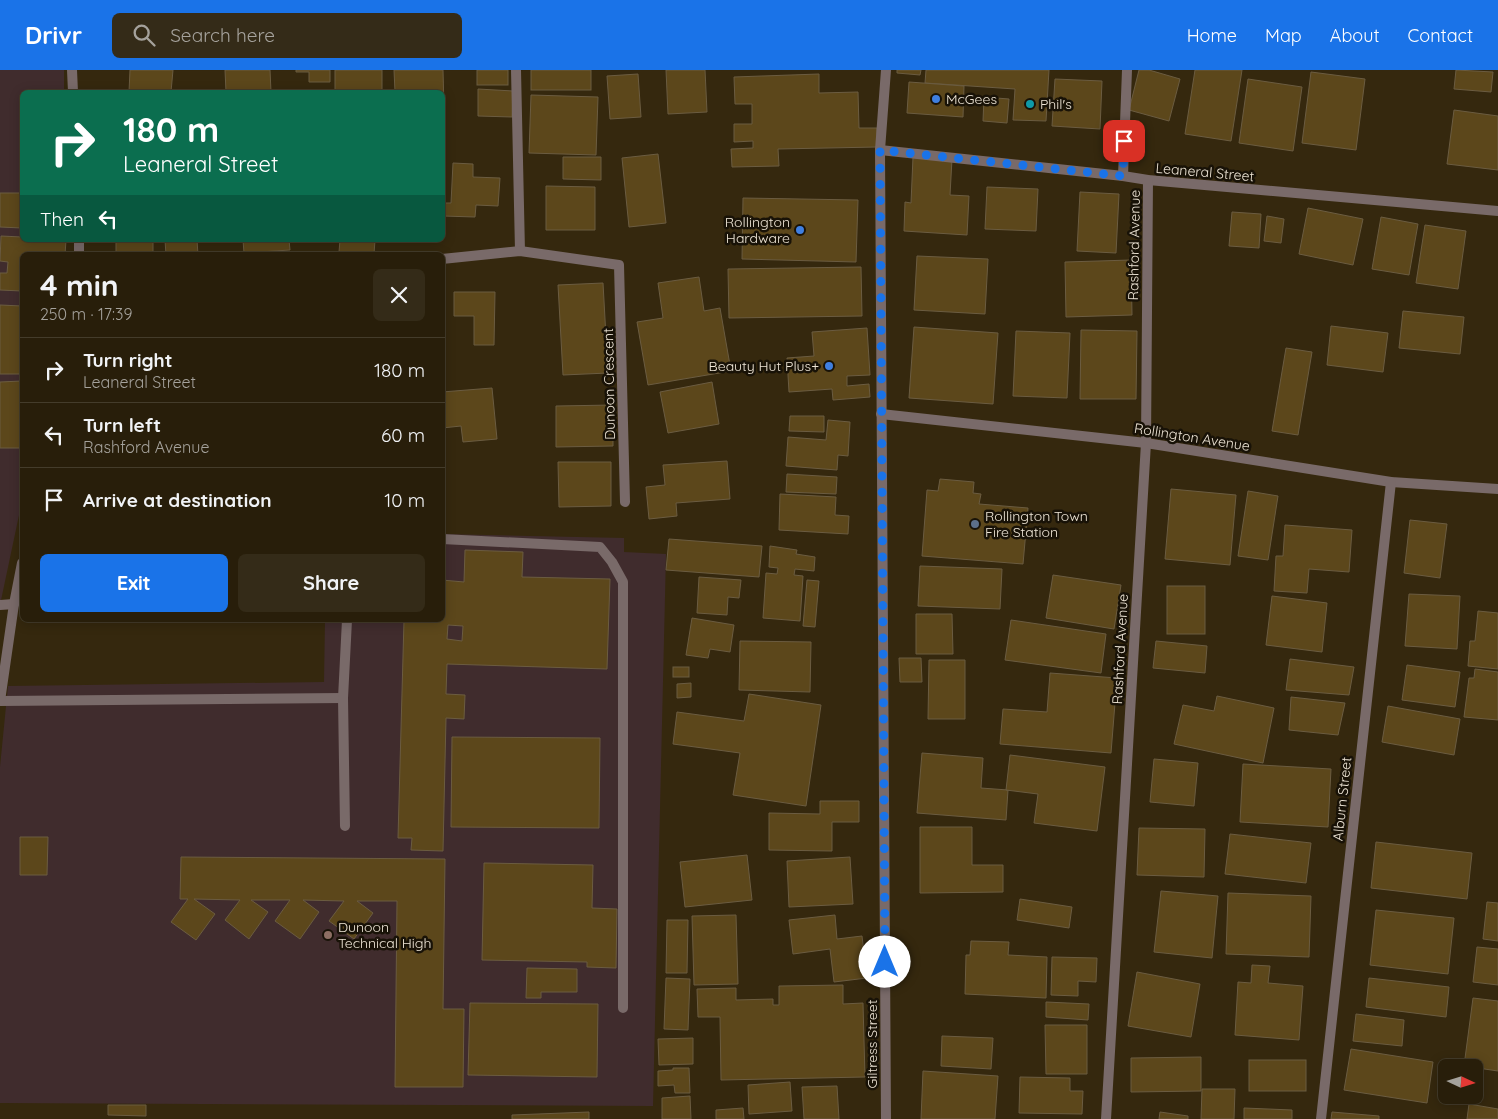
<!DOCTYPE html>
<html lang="en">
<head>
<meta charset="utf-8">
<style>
  body { margin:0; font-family:Quicksand,sans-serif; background:#342b18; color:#f1f3f6; height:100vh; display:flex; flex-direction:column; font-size:19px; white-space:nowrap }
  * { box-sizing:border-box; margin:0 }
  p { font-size:16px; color:#a5a29c }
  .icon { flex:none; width:28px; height:28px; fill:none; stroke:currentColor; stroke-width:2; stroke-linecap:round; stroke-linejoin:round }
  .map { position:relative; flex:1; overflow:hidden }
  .panel { position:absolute; left:20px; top:182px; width:425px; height:370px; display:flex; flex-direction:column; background:#281e0a; border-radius:8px; box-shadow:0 2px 12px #0003,0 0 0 1px #443c2b }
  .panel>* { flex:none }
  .banner { position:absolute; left:20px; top:20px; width:425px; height:152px; border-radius:8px; box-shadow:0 2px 12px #0003,0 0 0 1px #443c2b; background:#0b6e4f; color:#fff; overflow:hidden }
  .needle { width:32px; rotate:94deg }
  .fabs { position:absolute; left:1438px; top:989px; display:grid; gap:10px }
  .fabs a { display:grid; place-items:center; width:45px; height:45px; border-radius:8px; background:#281e0a; box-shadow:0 2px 12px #0003,0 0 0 1px #443c2b; font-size:25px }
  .pin { position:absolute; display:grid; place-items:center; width:42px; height:42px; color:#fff; margin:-21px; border-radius:10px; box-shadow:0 2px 8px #0006 }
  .me { position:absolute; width:55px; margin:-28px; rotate:0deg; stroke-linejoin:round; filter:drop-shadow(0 0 4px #0008) }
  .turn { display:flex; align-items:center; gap:18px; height:105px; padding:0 20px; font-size:22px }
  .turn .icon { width:65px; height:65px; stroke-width:2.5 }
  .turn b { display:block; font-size:35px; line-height:42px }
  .then { display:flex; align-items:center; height:48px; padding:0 20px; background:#0003; gap:10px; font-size:19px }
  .round { display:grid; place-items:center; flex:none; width:52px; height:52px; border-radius:8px; background:#342b18 }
  .head { display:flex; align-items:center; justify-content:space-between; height:85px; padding:0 20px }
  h1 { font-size:30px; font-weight:800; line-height:38px }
  .action { display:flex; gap:10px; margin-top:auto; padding:10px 20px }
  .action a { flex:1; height:58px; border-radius:8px; background:#1a73e8; color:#fff; font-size:20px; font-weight:800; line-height:58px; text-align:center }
  .action a+a { background:#342b18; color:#f1f3f6 }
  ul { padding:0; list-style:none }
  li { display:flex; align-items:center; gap:15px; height:65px; padding:0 20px; border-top:1px solid #443c2b }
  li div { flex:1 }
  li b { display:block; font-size:19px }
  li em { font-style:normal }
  header { display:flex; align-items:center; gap:30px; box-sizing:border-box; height:70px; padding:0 25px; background:#1a73e8; color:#fff }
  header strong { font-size:24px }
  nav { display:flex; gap:28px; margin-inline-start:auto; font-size:18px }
  .search { width:350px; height:45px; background:#342b18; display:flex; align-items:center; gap:12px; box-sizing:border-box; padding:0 18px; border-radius:8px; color:#a5a29c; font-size:19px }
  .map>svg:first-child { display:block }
  .education { fill:#402c2d }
  .building { fill:#5c471b; stroke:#6b5c41; fill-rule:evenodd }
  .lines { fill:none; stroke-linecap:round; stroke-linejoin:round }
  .service { stroke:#796a69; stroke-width:10 }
  .minor { stroke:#796a69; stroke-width:10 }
  .route { stroke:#1a73e8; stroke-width:9; stroke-dasharray:0 16.2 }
  .shop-dot { fill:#3f7fe0; stroke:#181207; stroke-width:2 }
  .culture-dot { fill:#0f9aa8; stroke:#181207; stroke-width:2 }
  .service-dot { fill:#5c6f8a; stroke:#181207; stroke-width:2 }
  .education-dot { fill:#8d6e63; stroke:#181207; stroke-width:2 }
  .labels { text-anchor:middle; stroke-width:5; stroke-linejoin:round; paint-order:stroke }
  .poi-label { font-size:14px; fill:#eee5d6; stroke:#181207; text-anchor:start }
  .street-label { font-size:14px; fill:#eee5d6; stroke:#181207 }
</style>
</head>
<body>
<header>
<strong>Drivr</strong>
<div class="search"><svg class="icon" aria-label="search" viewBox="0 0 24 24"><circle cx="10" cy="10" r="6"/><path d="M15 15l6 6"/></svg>Search here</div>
<nav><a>Home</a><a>Map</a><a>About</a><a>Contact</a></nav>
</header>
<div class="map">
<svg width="1498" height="1049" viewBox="0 0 1498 1049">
  <rect width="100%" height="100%" fill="#35280e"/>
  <g class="education">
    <polygon points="0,0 64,0 64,22 22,22 22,431 0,535"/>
    <polygon points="443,464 624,468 624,482 666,484 653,1036 0,1033 0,697 8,616 324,612 325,550 442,550"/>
  </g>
  <g class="building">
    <polygon points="130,0 173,0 171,22 129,22"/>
    <polygon points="225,0 270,0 271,22 226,22"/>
    <polygon points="296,0 330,0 330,12 309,12 309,2 296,2"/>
    <polygon points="335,0 382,0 382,22 335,21"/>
    <polygon points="394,0 443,0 444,38 442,38 442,22 395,22"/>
    <rect x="477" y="0" width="31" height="15"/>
    <rect x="531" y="0" width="60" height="20"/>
    <polygon points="666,0 705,0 707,42 668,44"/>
    <polygon points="897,0 921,0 920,5 897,3"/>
    <polygon points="926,0 1049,0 1046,51 1013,50 1015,19 925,13"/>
    <polygon points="1139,0 1149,0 1180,9 1169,51 1129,40"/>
    <polygon points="1195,0 1242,0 1231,71 1185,64"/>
    <polygon points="1456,0 1493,2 1491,22 1454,19"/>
    <polygon points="1311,2 1365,9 1356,80 1302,73"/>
    <polygon points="638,4 641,47 610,49 607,6"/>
    <polygon points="819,4 819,23 858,22 859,58 877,58 877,77 778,79 779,96 732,97 731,79 753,78 753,71 734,72 734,54 752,54 752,34 735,34 734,7"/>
    <polygon points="1055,9 1102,11 1100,59 1052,56"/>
    <polygon points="1248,9 1302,17 1293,81 1239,73"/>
    <polygon points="909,12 964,16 963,47 907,43"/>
    <polygon points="478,19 513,21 512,47 478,46"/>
    <polygon points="531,25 598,27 596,85 529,83"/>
    <polygon points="984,27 1009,29 1007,53 983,51"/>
    <polygon points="1454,40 1498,46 1498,100 1447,94"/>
    <polygon points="658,84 666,153 629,157 622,88"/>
    <polygon points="563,87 601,87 601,110 563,109"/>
    <polygon points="913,87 952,89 950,125 969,126 967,165 904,161 905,132 911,133"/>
    <polygon points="453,93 473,94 473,107 500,108 498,136 476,135 475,147 443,146 443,133 451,133"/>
    <polygon points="546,116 595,117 595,160 546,160"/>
    <polygon points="987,117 1038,119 1036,161 985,159"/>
    <polygon points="1080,122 1119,124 1116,183 1077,181"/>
    <polygon points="0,123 22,123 22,158 0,157"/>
    <polygon points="743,128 858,130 856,192 742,189"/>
    <polygon points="1308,138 1363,149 1353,195 1299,184"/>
    <polygon points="1232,142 1261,144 1259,178 1229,176"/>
    <polygon points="1267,146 1284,149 1281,173 1264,171"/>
    <polygon points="1381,147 1418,154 1409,205 1372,199"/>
    <polygon points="1425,155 1466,161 1458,219 1416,213"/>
    <polygon points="1,166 22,167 22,170 66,170 65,185 22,185 22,221 0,220 0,203 7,203 8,192 0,191"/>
    <rect x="116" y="170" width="37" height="15"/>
    <polygon points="165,170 197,170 198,185 166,185"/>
    <polygon points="243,170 289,170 290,180 244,183"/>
    <polygon points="340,170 375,170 374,184 339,182"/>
    <polygon points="917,186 988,189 985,244 914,240"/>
    <polygon points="1131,190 1132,245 1066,247 1065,192"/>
    <polygon points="861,197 862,246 729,248 728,199"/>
    <polygon points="699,207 704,241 720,238 731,301 648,315 637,252 663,248 658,213"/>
    <polygon points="603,213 608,303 563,305 558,215"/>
    <polygon points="454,222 495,222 494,275 474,275 474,246 454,246"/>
    <polygon points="0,235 22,236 22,304 0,304"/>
    <polygon points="1403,241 1464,247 1460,284 1399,278"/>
    <polygon points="1331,256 1388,263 1383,302 1327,295"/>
    <polygon points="914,257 998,263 993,334 909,328"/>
    <polygon points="867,258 870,305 847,306 847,316 869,314 870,327 833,330 832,319 789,322 787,288 814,286 812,262"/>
    <polygon points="1081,260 1137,261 1136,329 1080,329"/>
    <polygon points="1016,261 1070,263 1067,328 1013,326"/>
    <polygon points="1286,278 1312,282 1298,365 1272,361"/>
    <polygon points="22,311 22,378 0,378 0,312"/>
    <polygon points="712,312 719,354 668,363 660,322"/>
    <polygon points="492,318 497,369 463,372 461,356 442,358 442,322"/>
    <polygon points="613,335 613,376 556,377 556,336"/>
    <polygon points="790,346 824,346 824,362 789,361"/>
    <polygon points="828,350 850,352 848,386 838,385 837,400 786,396 788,367 826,370"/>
    <polygon points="727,391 730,429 676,433 677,446 649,449 646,417 665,415 663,395"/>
    <polygon points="558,392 611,392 611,436 559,437"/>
    <polygon points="787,404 837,407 836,424 786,422"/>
    <polygon points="940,409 974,412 973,423 981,424 979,434 1028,438 1023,494 922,486 927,420 938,421"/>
    <polygon points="1171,419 1236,425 1230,495 1165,489"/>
    <polygon points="1248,421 1278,426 1268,490 1238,486"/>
    <polygon points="780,424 836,427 835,445 849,446 848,464 779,460"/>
    <polygon points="1410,450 1447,454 1440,508 1404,503"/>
    <polygon points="1285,455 1352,460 1349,502 1309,499 1307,523 1274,521 1276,486 1283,486"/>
    <polygon points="669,469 762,476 759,507 666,500"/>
    <polygon points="770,476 797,480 796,484 815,487 814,501 795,499 794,505 803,506 800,551 763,548 766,503 777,504 778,498 769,497"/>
    <path d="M465,480L523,482L522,507L610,509L607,599L447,594L446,624L465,625L464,649L446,648L443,781L411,780L412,768H398L404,550H442V510L464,512ZM448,555L463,556L462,571L447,569Z"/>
    <polygon points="920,496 1002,499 1000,539 918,536"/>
    <polygon points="1053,505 1121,515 1114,559 1046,548"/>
    <polygon points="699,507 741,510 739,528 728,527 727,545 697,543"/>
    <polygon points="807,510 819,511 815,557 803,556"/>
    <rect x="1167" y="516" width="38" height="48"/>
    <polygon points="1409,524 1460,526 1457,579 1405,576"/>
    <polygon points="1272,526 1327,533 1322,582 1266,575"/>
    <polygon points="1478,541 1498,543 1498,599 1468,596 1470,571 1475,571"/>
    <polygon points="916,544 952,544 953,584 916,584"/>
    <polygon points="692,548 734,555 730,582 710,579 708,588 686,585"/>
    <polygon points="1011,550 1106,564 1101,603 1005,590"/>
    <polygon points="740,571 811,572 810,622 739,620"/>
    <polygon points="1156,571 1207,576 1205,603 1153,598"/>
    <polygon points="899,588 921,588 922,612 900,612"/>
    <polygon points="1290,589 1354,597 1349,625 1286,620"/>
    <polygon points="929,590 965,590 965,649 928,649"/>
    <polygon points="1407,595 1460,602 1455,637 1402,630"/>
    <rect x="673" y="597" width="16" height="10"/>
    <polygon points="1475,599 1498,602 1498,650 1464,647 1469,608 1474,608"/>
    <polygon points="1050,603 1117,608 1111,683 1000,674 1003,639 1047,642"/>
    <polygon points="691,613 691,627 677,628 677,614"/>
    <polygon points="749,624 821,635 806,736 733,725 740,683 673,674 677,642 744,651"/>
    <polygon points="1217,626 1274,638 1263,693 1174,674 1183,635 1214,641"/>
    <polygon points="1291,627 1345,633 1338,665 1289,660"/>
    <polygon points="1388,636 1460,649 1454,685 1382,672"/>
    <polygon points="452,667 600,668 599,758 451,757"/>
    <polygon points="922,683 983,688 981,718 1008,720 1006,750 917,743"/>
    <polygon points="1010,685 1105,697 1097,761 1034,753 1038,724 1006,720"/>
    <polygon points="1154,689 1198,693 1194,736 1150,732"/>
    <polygon points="1243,694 1331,699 1328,757 1240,752"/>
    <polygon points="820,731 859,731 859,752 832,752 832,781 769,780 769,743 820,744"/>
    <polygon points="920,757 972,757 972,795 1003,795 1003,822 920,823"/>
    <polygon points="1139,758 1205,759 1204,807 1137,805"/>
    <polygon points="1230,764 1311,773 1306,813 1225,804"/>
    <polygon points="20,767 48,767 47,805 20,805"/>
    <polygon points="1376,772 1472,783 1467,829 1371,818"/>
    <polygon points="747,785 752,830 685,837 680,792"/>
    <polygon points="181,787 445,789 443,939 464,939 463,1017 395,1017 397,831 357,831 373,843 354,869 329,851 344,831 303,830 319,842 300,869 275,851 290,830 251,830 268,842 249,869 225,850 240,830 194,829 215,844 196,870 171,852 188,829 180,829"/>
    <polygon points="850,787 853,834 789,837 787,791"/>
    <polygon points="484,793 593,795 592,838 617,839 616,898 587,897 587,892 482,890"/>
    <polygon points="1161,821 1218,826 1212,888 1154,882"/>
    <polygon points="1228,823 1311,826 1309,887 1226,884"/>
    <polygon points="1020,829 1072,837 1069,858 1017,850"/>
    <polygon points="1487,832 1498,833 1498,871 1483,869"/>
    <polygon points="1376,840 1454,848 1448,904 1370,895"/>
    <polygon points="736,845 738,914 694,915 692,846"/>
    <polygon points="835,845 837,869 862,866 867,908 834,912 830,879 793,884 789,850"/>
    <polygon points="667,850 688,850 687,903 666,903"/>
    <polygon points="971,871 1009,872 1008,885 1047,887 1046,928 965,924 966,885 970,885"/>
    <polygon points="1477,877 1498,879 1498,915 1473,912"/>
    <polygon points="1052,887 1097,888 1096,912 1078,911 1078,926 1051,925"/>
    <polygon points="1252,895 1270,896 1268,913 1303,916 1299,970 1235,965 1238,912 1251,913"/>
    <polygon points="527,898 577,899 577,922 541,922 541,928 526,928"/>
    <polygon points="1137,902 1200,914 1191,967 1128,956"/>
    <polygon points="666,908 690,909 688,960 664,959"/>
    <polygon points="1369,908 1449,917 1446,947 1366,937"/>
    <polygon points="843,915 843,934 863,933 865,1007 721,1010 720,947 698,947 697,919 736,918 736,930 773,929 773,935 779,935 779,916"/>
    <polygon points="1473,928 1498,931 1498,1001 1464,996"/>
    <polygon points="1046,932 1089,934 1088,950 1046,947"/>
    <polygon points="470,933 598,934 597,1007 468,1005"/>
    <polygon points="1356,944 1404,950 1402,976 1353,971"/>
    <polygon points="1045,955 1087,955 1087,1004 1046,1004"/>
    <polygon points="942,966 993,968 991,999 941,996"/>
    <polygon points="693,968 693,994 659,995 658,969"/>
    <polygon points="1351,979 1433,992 1427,1033 1344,1020"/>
    <polygon points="1201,987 1201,1021 1131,1022 1131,988"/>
    <rect x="1249" y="990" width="57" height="31"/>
    <polygon points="673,998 689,998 690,1023 675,1023 674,1015 658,1016 658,1001 673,1000"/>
    <polygon points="923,1001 998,1006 995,1049 921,1049"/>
    <polygon points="1020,1007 1070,1008 1070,1021 1083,1021 1082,1044 1019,1043"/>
    <polygon points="790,1012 792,1041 749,1044 748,1015"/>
    <polygon points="837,1016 839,1049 804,1049 802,1017"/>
    <polygon points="1202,1019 1235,1019 1234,1049 1201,1049"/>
    <polygon points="690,1026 691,1049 662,1049 662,1028"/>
    <polygon points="1469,1034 1498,1039 1498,1049 1467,1049"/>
    <polygon points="108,1035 146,1035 146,1046 108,1045"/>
    <polygon points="743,1038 744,1049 716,1049 716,1040"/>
    <polygon points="1244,1038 1292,1040 1292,1049 1244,1049"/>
    <polygon points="589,1042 589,1049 512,1049 512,1045"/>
    <polygon points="1160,1042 1188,1046 1188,1049 1159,1049"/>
    <polygon points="1332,1042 1379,1046 1379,1049 1331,1049"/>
  </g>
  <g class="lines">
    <g class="service">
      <polyline points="442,469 600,477 612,492 623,512 623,938"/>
      <polyline points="0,631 343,628"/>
      <polyline points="345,756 343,628 347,550"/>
    </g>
    <g class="minor">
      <polyline points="72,0 73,22"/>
      <polyline points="516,0 520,181"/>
      <polyline points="886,0 880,80 886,1049"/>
      <polyline points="880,80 1123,106 1148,110 1498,141"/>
      <polyline points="1123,106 1127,0"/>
      <polyline points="79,170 79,185"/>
      <polyline points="442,189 520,181 619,195 625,432"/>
      <polyline points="881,344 1146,373 1391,412 1498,419"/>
      <polyline points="0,535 14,534"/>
      <polyline points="0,631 14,534 22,493"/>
      <polyline points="1106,1049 1146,373 1148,110"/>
      <polyline points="1321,1049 1391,412"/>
    </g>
  </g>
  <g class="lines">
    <polyline class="route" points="885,892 880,80 1123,106 1124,71"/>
  </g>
  <g class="shop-dot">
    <circle cx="936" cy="29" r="5"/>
    <circle cx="800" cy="160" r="5"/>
    <circle cx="829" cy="296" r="5"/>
  </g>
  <circle class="culture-dot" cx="1030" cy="34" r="5"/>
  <circle class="service-dot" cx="975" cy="454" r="5"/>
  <circle class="education-dot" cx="328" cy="865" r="5"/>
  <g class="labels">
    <g class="poi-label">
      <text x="946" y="34">McGees</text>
      <text x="1040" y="39">Phil's</text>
      <text x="790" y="157" text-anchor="end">Rollington<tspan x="790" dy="16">Hardware</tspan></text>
      <text x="819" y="301" text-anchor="end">Beauty Hut Plus+</text>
      <text x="985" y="451">Rollington Town<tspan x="985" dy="16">Fire Station</tspan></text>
      <text x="338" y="862">Dunoon<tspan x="338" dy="16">Technical High</tspan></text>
    </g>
    <g class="street-label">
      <text transform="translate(1205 102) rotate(5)" y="5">Leaneral Street</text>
      <text transform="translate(1134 175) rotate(-89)" y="5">Rashford Avenue</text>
      <text transform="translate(609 314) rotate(-91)" y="5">Dunoon Crescent</text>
      <text transform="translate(1192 367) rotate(9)" y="5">Rollington Avenue</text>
      <text transform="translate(1120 579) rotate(-87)" y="5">Rashford Avenue</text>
      <text transform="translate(1342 729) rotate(-84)" y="5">Alburn Street</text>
      <text transform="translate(872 974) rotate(-90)" y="5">Giltress Street</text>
    </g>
  </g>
</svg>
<div class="fabs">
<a><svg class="needle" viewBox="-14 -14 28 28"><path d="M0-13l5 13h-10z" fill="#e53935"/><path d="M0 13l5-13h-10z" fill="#a5a29c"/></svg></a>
</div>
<div class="pin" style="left:1124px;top:71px;background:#d93025"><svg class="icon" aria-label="arrive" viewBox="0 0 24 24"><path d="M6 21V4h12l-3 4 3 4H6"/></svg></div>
<svg class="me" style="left:885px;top:892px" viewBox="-20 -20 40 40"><circle r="19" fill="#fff"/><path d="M0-13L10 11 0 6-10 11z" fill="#1a73e8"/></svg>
<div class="banner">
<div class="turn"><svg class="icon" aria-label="right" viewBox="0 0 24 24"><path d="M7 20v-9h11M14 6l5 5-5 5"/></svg><div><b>180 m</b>Leaneral Street</div></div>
<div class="then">Then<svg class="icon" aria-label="left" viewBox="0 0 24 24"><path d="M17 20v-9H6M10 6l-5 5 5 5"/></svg></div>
</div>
<section class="panel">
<div class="head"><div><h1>4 min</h1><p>250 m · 17:39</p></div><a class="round"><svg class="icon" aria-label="close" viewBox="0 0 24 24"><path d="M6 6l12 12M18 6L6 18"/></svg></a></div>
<ul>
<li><svg class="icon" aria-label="right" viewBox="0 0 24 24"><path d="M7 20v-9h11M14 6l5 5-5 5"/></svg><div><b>Turn right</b><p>Leaneral Street</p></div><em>180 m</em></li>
<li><svg class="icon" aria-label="left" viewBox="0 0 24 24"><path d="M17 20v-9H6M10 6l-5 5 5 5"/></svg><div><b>Turn left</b><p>Rashford Avenue</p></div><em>60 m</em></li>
<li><svg class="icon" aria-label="arrive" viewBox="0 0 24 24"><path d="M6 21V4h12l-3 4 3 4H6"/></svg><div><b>Arrive at destination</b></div><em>10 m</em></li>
</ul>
<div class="action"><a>Exit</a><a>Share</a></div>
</section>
</div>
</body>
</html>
